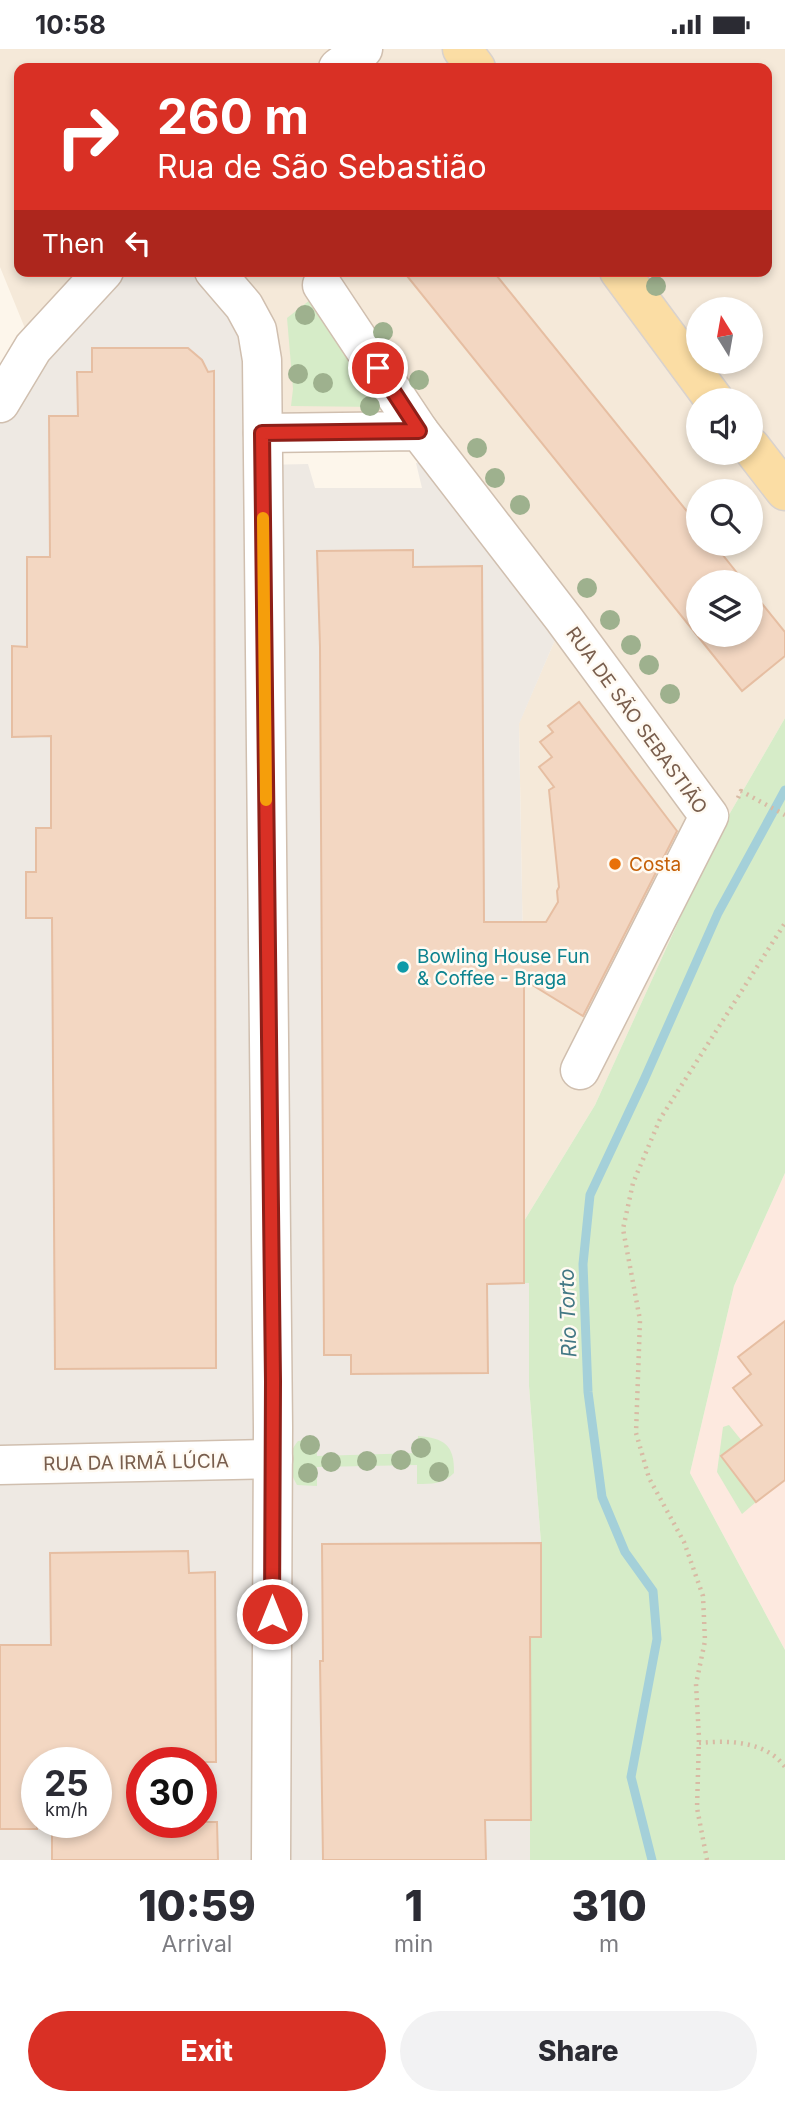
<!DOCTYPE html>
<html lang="en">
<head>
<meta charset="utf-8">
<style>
  body { margin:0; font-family:Inter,sans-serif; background:#f2f2f3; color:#2b2b33; height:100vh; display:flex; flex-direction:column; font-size:26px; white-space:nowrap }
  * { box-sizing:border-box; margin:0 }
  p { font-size:23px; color:#7c7c81 }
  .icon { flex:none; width:38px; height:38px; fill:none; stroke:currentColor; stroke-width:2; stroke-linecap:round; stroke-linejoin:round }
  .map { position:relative; height:1811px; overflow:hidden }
  .panel { display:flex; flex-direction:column; background:#fff; flex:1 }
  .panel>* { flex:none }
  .hud { position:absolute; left:14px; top:14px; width:758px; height:214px; border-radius:14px; box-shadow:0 4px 10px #0003; background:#d93025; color:#fff; overflow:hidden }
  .needle { width:46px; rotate:349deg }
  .buttons { position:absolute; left:686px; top:248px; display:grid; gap:14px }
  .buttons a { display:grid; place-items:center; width:77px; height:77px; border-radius:50%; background:#fff; box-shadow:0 4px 10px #0003; font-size:35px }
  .speed { position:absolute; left:21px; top:1698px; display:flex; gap:14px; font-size:35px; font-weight:700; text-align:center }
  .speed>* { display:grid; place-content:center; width:91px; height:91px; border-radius:50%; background:#fff; box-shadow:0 4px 10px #0003; line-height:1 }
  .speed small { font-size:18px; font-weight:400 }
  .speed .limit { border:10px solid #d22; background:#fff; color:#111 }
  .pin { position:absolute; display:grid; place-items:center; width:60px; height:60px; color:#fff; margin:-30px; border:4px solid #fff; border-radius:50%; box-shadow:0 2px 7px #0007 }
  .me { position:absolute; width:77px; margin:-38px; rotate:0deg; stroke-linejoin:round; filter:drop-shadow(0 0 5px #0008) }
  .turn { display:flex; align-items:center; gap:24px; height:147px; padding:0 28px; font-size:32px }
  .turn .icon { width:91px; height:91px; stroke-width:2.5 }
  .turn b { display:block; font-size:49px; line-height:60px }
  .then { display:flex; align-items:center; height:66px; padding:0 28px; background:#0003; gap:14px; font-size:26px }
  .eta { display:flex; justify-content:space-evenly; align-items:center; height:119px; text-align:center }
  .eta b { font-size:42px; font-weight:800; line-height:49px }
  .primary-button { display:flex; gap:14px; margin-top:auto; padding:14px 28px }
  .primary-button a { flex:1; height:80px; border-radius:42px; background:#d93025; color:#fff; font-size:28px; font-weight:800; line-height:80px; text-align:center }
  .primary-button a+a { background:#f2f2f3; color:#2b2b33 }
  .status { display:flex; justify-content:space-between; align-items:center; height:49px; padding:0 35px; background:#fff; direction:ltr }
  .status svg { height:19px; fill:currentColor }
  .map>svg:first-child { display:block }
  .residential { fill:#f5e9d9; fill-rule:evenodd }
  .commercial { fill:#fde9df }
  .industrial { fill:#eee9e3; fill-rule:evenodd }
  .green { fill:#d6ecc8 }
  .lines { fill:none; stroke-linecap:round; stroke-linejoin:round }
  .stream { stroke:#a4d0d9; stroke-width:9 }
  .building { fill:#f3d7c2; stroke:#e6bea2; stroke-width:2 }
  .minor-casing { stroke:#d0bfaf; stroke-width:41 }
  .major-casing { stroke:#d9d2cd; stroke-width:41 }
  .path { stroke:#d8baa4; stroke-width:4.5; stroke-dasharray:2 5; stroke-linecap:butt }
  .minor { stroke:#fff; stroke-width:38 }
  .major { stroke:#fbdda4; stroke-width:38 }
  .tree { fill:#9eb18e }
  .route-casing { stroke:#8d1f18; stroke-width:18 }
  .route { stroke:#d93025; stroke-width:12 }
  .slow { stroke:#f59e0b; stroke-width:12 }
  .food-dot { fill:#e8710a; stroke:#fffaf2; stroke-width:2.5 }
  .culture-dot { fill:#0f9aa8; stroke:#fffaf2; stroke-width:2.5 }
  .labels { text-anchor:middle; stroke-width:5; stroke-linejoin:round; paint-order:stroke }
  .street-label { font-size:19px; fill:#795e4d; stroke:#fffaf2 }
  .food-label { font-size:19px; fill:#c56008; stroke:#fffaf2; text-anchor:start }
  .culture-label { font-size:19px; fill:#0d838f; stroke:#fffaf2; text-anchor:start }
  .water-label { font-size:21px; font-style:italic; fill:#437885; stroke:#fffaf2 }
</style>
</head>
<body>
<div class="status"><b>10:58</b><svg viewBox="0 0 49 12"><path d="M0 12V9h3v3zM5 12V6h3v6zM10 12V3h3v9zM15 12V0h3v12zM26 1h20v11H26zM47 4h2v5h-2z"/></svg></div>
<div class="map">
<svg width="785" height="1811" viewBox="0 0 785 1811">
  <rect width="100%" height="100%" fill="#fdf6eb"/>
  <path class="residential" d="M0,0H785V669L719,783L595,1056L524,1172V961L519,674L564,570L419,382L263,384L214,222H766V19H19V222H104L33,299L0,218ZM698,261H751V313H698ZM698,352H751V404H698ZM698,443H751V495H698ZM698,534H751V586H698Z"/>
  <polygon class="commercial" points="785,1124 785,1601 690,1424 734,1237"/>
  <path class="industrial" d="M104,222H214L244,257L263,416L308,415L315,439H422L416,414L446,417L564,570L519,675L524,961V1233L529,1234V1337L541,1494V1588L530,1811H0V354ZM37,1713H96V1773H37ZM142,1713H201V1773H142Z"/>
  <g class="green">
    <polygon points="310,251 380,358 291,357 293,340 287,269"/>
    <polygon points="785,669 785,1124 734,1237 690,1424 785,1601 785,1811 530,1811 530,1588 541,1587 541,1494 529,1337 529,1234 524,1234 524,1172 595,1056 719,783"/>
    <polygon points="729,1376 742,1392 756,1453 742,1465 717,1423 723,1378"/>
    <path d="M418,1387C444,1389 455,1396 454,1424C443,1435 432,1435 417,1435V1416L317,1418V1437L297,1436C287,1417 285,1409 298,1392L316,1390L317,1407L418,1404Z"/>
  </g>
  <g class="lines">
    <polyline class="stream" points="652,1811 631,1728 657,1590 653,1542 625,1503 602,1448 588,1343 583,1215 590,1146 644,1031 718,864 785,741"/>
  </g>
  <g class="building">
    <polygon points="403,222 493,222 698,476 698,495 714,495 745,534 698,534 698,586 751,586 751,541 785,583 785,607 742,642"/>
    <polygon points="92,299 188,299 202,311 208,323 214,322 216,1319 55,1320 52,869 26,869 26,823 36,823 36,779 51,779 51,687 12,688 12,597 27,598 27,508 50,508 49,367 78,367 77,323 92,323"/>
    <polygon points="413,501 413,518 482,517 484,873 546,873 558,853 557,842 559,838 549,741 554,738 539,718 552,708 540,693 553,683 548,677 579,653 677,782 583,967 524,931 524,1234 487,1235 488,1324 351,1325 351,1306 324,1306 320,598 317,502"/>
    <polygon points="785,1272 785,1431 756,1453 721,1407 762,1376 733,1339 751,1325 738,1308"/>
    <polygon points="541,1494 541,1588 530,1588 531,1771 485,1771 486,1811 323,1811 320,1612 323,1612 322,1495"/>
    <polygon points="188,1502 189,1524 215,1523 216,1713 142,1713 142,1773 217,1773 218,1811 52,1811 52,1773 96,1773 96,1713 37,1713 37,1780 0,1780 0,1596 51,1596 50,1504"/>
  </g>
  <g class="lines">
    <g class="minor-casing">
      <g id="minor">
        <polyline points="338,19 363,0"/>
        <polyline points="214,222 244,257 257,281 262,311 273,1379 271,1811"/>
        <polyline points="322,236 419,382"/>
        <polyline points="0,354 33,299 104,222"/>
        <polyline points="263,384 419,382 564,570 709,767 580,1021"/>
        <polyline points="0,1416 273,1410"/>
      </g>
    </g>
    <g class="major-casing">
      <g id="major">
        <polyline points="462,0 476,19"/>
        <polyline points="619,222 715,352"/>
        <polyline points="751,398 785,442"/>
      </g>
    </g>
    <g class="path">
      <polyline points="738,749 741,742 785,766"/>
      <path d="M699,1694C729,1691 766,1692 785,1718"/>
      <polyline points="707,1811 697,1759 699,1689 696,1635 705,1592 703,1547 684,1493 649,1429 636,1384 640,1271 623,1180 633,1134 660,1070 785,874"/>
    </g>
    <use href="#minor" class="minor"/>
    <use href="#major" class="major"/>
  </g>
  <g class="tree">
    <circle cx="656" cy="237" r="10"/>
    <circle cx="305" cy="266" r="10"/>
    <circle cx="383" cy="283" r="10"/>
    <circle cx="298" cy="325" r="10"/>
    <circle cx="419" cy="331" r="10"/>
    <circle cx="323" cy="334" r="10"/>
    <circle cx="370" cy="357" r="10"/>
    <circle cx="477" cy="399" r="10"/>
    <circle cx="495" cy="429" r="10"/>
    <circle cx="520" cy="456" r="10"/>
    <circle cx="587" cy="539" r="10"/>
    <circle cx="610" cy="571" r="10"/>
    <circle cx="631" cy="596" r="10"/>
    <circle cx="649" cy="616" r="10"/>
    <circle cx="670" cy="645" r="10"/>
    <circle cx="310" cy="1396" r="10"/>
    <circle cx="421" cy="1399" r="10"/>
    <circle cx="401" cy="1411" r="10"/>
    <circle cx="367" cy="1412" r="10"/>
    <circle cx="331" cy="1413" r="10"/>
    <circle cx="439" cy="1423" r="10"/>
    <circle cx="308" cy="1424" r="10"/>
  </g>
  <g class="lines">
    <g class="route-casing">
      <polyline id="route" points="272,1565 273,1332 262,384 419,382 378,319"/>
    </g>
    <use href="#route" class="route"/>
    <polyline class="slow" points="263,469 266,751"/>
  </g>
  <circle class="food-dot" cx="615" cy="815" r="7"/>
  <circle class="culture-dot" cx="403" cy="918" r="7"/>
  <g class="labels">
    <g class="street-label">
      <text transform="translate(637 671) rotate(54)" y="7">RUA DE SÃO SEBASTIÃO</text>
      <text transform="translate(136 1413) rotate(-1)" y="7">RUA DA IRMÃ LÚCIA</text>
    </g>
    <g class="food-label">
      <text x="629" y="822">Costa</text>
    </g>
    <g class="culture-label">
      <text x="417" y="914">Bowling House Fun<tspan x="417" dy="22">&amp; Coffee - Braga</tspan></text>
    </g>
    <g class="water-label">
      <text transform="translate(568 1264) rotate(-92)" y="7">Rio Torto</text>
    </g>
  </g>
</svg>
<div class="buttons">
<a><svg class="needle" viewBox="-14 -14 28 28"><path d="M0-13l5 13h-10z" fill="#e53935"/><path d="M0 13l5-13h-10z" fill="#7c7c81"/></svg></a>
<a><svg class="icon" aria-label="sound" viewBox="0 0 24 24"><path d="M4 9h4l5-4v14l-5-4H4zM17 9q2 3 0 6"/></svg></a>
<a><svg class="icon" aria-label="search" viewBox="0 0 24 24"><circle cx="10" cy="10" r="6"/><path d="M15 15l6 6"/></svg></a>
<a><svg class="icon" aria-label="layers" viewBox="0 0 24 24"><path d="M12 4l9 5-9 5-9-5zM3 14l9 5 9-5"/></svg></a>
</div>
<div class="speed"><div>25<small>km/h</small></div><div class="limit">30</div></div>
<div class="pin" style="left:378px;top:319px;background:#d93025"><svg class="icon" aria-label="arrive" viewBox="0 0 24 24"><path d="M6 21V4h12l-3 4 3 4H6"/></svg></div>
<svg class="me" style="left:272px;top:1565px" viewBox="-20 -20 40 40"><circle r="17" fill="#d93025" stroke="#fff" stroke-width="3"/><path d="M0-11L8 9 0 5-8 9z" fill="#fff"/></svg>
<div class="hud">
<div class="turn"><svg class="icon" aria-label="right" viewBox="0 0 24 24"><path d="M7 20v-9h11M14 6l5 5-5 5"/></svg><div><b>260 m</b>Rua de São Sebastião</div></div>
<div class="then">Then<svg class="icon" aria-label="left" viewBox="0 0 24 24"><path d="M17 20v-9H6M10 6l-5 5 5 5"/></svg></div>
</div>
</div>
<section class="panel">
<div class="eta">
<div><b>10:59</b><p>Arrival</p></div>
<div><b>1</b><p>min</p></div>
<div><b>310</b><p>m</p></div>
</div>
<div class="primary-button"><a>Exit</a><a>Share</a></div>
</section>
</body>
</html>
